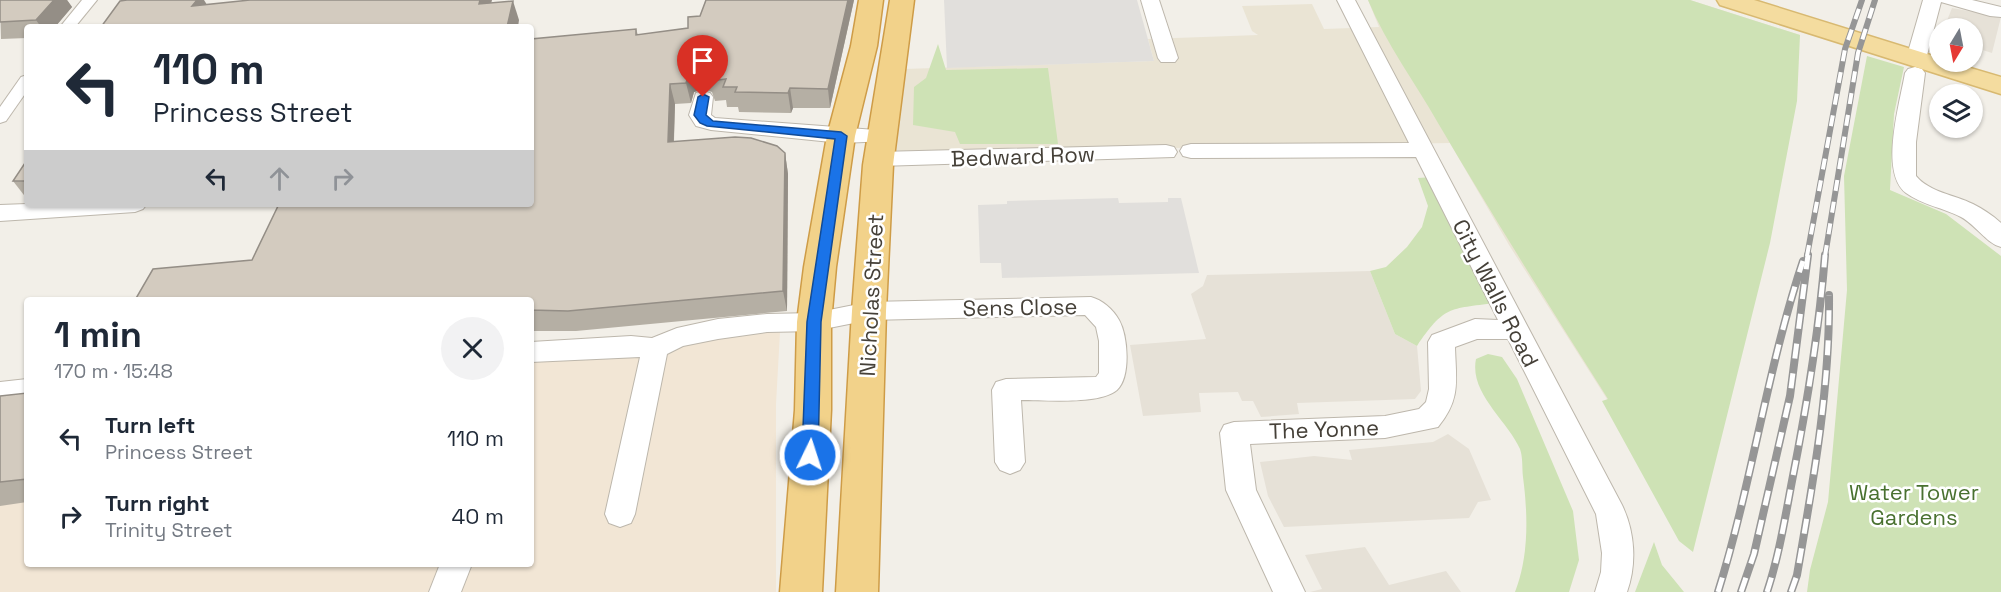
<!DOCTYPE html>
<html lang="en">
<head>
<meta charset="utf-8">
<style>
  body { margin:0; font-family:"Space Grotesk",sans-serif; background:#f2f2f3; color:#1f2937; height:100vh; display:flex; flex-direction:column; font-size:22px; white-space:nowrap }
  * { box-sizing:border-box; margin:0 }
  p { font-size:20px; color:#747a83 }
  .icon { flex:none; width:33px; height:33px; fill:none; stroke:currentColor; stroke-width:2; stroke-linecap:round; stroke-linejoin:round }
  .map { position:relative; flex:1; overflow:hidden }
  .drawer { position:absolute; left:24px; top:297px; width:510px; height:270px; display:flex; flex-direction:column; background:#fff; border-radius:6px; box-shadow:0 2px 4px #0004 }
  .drawer>* { flex:none }
  .top-card { position:absolute; left:24px; top:24px; width:510px; height:183px; border-radius:6px; box-shadow:0 2px 4px #0004; background:#fff; color:#1f2937; overflow:hidden }
  .needle { width:39px; rotate:190deg }
  .fabs { position:absolute; left:1929px; top:18px; display:grid; gap:12px }
  .fabs a { display:grid; place-items:center; width:54px; height:54px; border-radius:50%; background:#fff; box-shadow:0 2px 4px #0004; font-size:30px }
  .pin { position:absolute; display:grid; place-items:center; width:51px; height:51px; color:#fff; margin:-62px -26px; border-radius:50% 50% 50% 0; rotate:-45deg; box-shadow:0 0 6px #0007 }
  .pin .icon { rotate:45deg }
  .me { position:absolute; width:66px; margin:-33px; rotate:4deg; stroke-linejoin:round; filter:drop-shadow(0 0 4px #0008) }
  .turn { display:flex; align-items:center; gap:21px; height:126px; padding:0 30px; font-size:27px }
  .turn .icon { width:78px; height:78px; stroke-width:2.5 }
  .turn b { display:block; font-size:42px; line-height:51px }
  .lanes { display:flex; align-items:center; height:57px; padding:0 30px; background:#0003; justify-content:center; gap:30px; direction:ltr }
  .lanes .off { opacity:.35 }
  .round { display:grid; place-items:center; flex:none; width:63px; height:63px; border-radius:32px; background:#f2f2f3 }
  .overview { display:flex; align-items:center; justify-content:space-between; height:102px; padding:0 30px }
  h1 { font-size:36px; font-weight:800; line-height:45px }
  ul { padding:0; list-style:none }
  li { display:flex; align-items:center; gap:18px; height:78px; padding:0 30px }
  li div { flex:1 }
  li b { display:block; font-size:22px }
  li em { font-style:normal }
  .map>svg:first-child { display:block }
  .residential { fill:#e6e1d7 }
  .commercial { fill:#f2e6d5 }
  .education { fill:#eae4d4 }
  .green { fill:#cee2b5 }
  .parking { fill:#e1dfdc }
  .lines { fill:none; stroke-linecap:round; stroke-linejoin:round }
  .pedestrian-casing { stroke:#bdb7ac; stroke-width:2 }
  .minor-casing { stroke:#bdb7ac; stroke-width:2 }
  .primary-casing { stroke:#d8b971; stroke-width:3 }
  .trunk-casing { stroke:#ce9c47; stroke-width:3 }
  .pedestrian { fill:#fff; fill-rule:evenodd }
  .minor { fill:#fff; fill-rule:evenodd }
  .primary { fill:#f4dc9f; fill-rule:evenodd }
  .trunk { fill:#f2d28a; fill-rule:evenodd }
  .rail-far1-casing { stroke:#969696; stroke-width:6 }
  .rail-casing { stroke:#969696; stroke-width:8 }
  .rail-far1 { stroke:#fff; stroke-width:4; stroke-dasharray:11; stroke-linecap:butt }
  .rail { stroke:#fff; stroke-width:5; stroke-dasharray:15; stroke-linecap:butt }
  .wall { fill:#b5afa4 }
  .shaded-wall { fill:#948e86 }
  .building { fill:#d3cbbf; stroke:#948e86; stroke-width:1.5 }
  .route { fill:#1a73e8; stroke:#114b97; stroke-width:1.5 }
  .labels { text-anchor:middle; stroke-width:5; stroke-linejoin:round; paint-order:stroke }
  .street-label { font-size:22px; fill:#454038; stroke:#fff }
  .park-label { font-size:22px; fill:#497130; stroke:#fff }
</style>
</head>
<body>
<div class="map">
<svg width="2001" height="592" viewBox="0 0 2001 592">
  <rect width="100%" height="100%" fill="#f2efe8"/>
  <g class="residential">
    <polygon points="1952,8 2001,17 1992,53 1973,47 1972,28 1944,28"/>
    <polygon points="1370,271 1395,334 1417,346 1421,391 1415,399 1297,403 1299,414 1261,417 1253,401 1242,401 1238,392 1199,393 1201,412 1143,416 1130,345 1206,339 1191,294 1203,286 1207,275"/>
    <polygon points="1448,434 1469,449 1491,500 1478,502 1469,518 1284,527 1268,496 1260,462 1314,456 1352,460 1349,450 1433,442"/>
    <polygon points="1365,547 1389,585 1446,571 1461,592 1310,592 1322,589 1305,555"/>
  </g>
  <polygon class="commercial" points="718,329 780,332 776,404 776,592 0,592 0,393 27,390 27,564 531,564 531,352 631,346"/>
  <polygon class="education" points="1368,0 1690,0 1800,35 1673,503 1509,245 1450,143 891,153 904,69 1154,61 1148,39 1258,35 1252,31 1242,6 1312,4 1324,29 1379,27"/>
  <g class="green">
    <path d="M1368,0H1690L1800,35L1797,101L1770,243L1693,552L1679,541L1602,401L1608,399C1550,308 1493,216 1438,123C1415,82 1386,44 1368,0Z"/>
    <polygon points="938,44 946,70 1048,68 1058,144 960,144 955,132 913,125 914,87 926,78"/>
    <polygon points="1867,56 1904,67 1894,114 1890,190 1946,214 2001,256 2001,592 1807,592 1810,570 1828,502 1847,290 1844,176"/>
    <path d="M1432,177L1495,303C1449,309 1444,306 1417,346L1395,334L1370,271L1386,267L1407,247L1422,227L1428,206L1418,178Z"/>
    <path d="M1488,354L1502,357L1517,379L1573,511L1579,560L1569,592H1515C1529,556 1528,515 1523,477C1522,469 1523,457 1520,449C1508,421 1469,393 1476,359Z"/>
    <polygon points="1654,542 1662,565 1684,592 1635,592"/>
  </g>
  <g class="parking">
    <polygon points="944,0 1137,0 1154,61 947,68"/>
    <polygon points="1118,198 1119,203 1168,202 1168,198 1181,198 1199,273 1002,278 1001,263 980,263 978,205 1007,204 1007,201"/>
  </g>
  <g class="lines">
    <g class="pedestrian-casing">
      <g id="pedestrian">
        <polygon points="82,0 97,0 75,27 60,27"/>
        <polygon points="27,75 27,91 6,121 0,123 0,107 21,77"/>
      </g>
    </g>
    <g class="minor-casing">
      <g id="minor">
        <polygon points="1141,0 1159,0 1178,58 1175,62 1161,62 1158,58"/>
        <path d="M1337,0H1355L1622,505C1635,532 1637,564 1627,592H1595L1601,572L1602,553L1596,514L1508,339H1477L1455,347C1456,381 1461,399 1438,427L1385,438L1250,444L1256,490L1305,592H1273L1226,490L1220,433L1224,425L1234,422L1385,416L1419,409L1426,402L1429,389L1428,342L1432,335L1475,319L1498,320L1416,157L1191,158L1183,156L1180,151L1183,146L1191,144L1409,143Z"/>
        <polygon points="1923,0 1972,0 2001,7 2001,17 1990,16 1941,2 1926,59 1923,63 1909,63 1906,59"/>
        <path d="M1915,67L1922,69L1925,73L1916,142V176C1929,192 1955,195 1973,204C1983,209 1992,215 2001,223V247C1986,243 1976,225 1961,217C1944,208 1922,205 1906,193C1879,172 1900,103 1905,73L1908,69Z"/>
        <polygon points="703,91 710,93 713,97 711,115 715,118 889,131 892,136 889,141 841,143 711,130 696,126 689,115 696,93"/>
        <polygon points="1166,145 1174,147 1177,152 1174,157 879,166 871,164 868,159 871,154 879,152"/>
        <polygon points="27,204 147,204 143,209 135,212 0,221 0,205"/>
        <path d="M1091,297C1102,300 1113,309 1119,320C1128,336 1131,377 1117,390C1100,405 1043,400 1021,400L1025,462L1020,470L1010,474L1000,470L995,462L992,390L996,382L1006,379L1096,377L1099,373V341L1096,327L1085,315L869,320L814,331L767,332L718,339L683,346L667,354L635,514L631,523L620,527L609,523L605,514L640,357L531,362V342L631,336L652,338L677,328L718,319L767,314L814,313L869,302Z"/>
        <polygon points="27,379 27,401 0,404 0,382"/>
        <polygon points="440,564 472,564 461,592 429,592"/>
      </g>
    </g>
    <g class="primary-casing">
      <polygon id="primary" points="1717,0 1754,0 1940,58 1940,62 1950,62 2001,77 2001,94 1720,5"/>
    </g>
    <g class="trunk-casing">
      <g id="trunk">
        <polygon points="859,0 883,0 877,46 855,136 836,267 831,322 831,410 822,592 780,592 795,410 797,322 804,267 827,136 851,46"/>
        <polygon points="890,0 914,0 893,165 886,311 878,592 836,592 852,311 863,165"/>
      </g>
    </g>
    <use href="#pedestrian" class="pedestrian"/>
    <use href="#minor" class="minor"/>
    <use href="#primary" class="primary"/>
    <use href="#trunk" class="trunk"/>
    <g class="rail-far1-casing">
      <g id="rail-far1">
        <polyline points="1807,256 1845,49 1862,0"/>
        <polyline points="1825,256 1858,53 1875,0"/>
      </g>
    </g>
    <g class="rail-casing">
      <g id="rail">
        <path d="M1718,592C1752,483 1767,369 1803,261"/>
        <polyline points="1741,592 1754,554 1790,396 1808,255"/>
        <path d="M1767,592C1779,556 1785,518 1792,481C1807,405 1819,331 1825,255"/>
        <path d="M1791,592L1797,575C1813,482 1830,390 1829,295"/>
      </g>
    </g>
    <use href="#rail-far1" class="rail-far1"/>
    <use href="#rail" class="rail"/>
  </g>
  <g class="wall">
    <polygon points="0,0 67,0 72,7 55,27 27,27 27,38 1,39"/>
    <polygon points="706,0 854,0 830,108 793,108 791,113 739,112 738,107 727,107 726,100 715,101 712,92 704,89 694,92 691,103 675,104 674,141 785,153 788,174 787,311 576,331 531,331 531,300 252,260 636,29 638,35 688,28 700,16"/>
    <polygon points="27,160 27,199 13,181"/>
    <polygon points="27,393 27,502 0,506 0,396"/>
  </g>
  <g class="shaded-wall">
    <polygon points="54,0 67,0 72,7 55,27 41,27 36,20"/>
    <polygon points="197,0 204,0 212,13 192,6"/>
    <polygon points="480,0 492,0 486,23 479,4"/>
    <polygon points="848,0 854,0 830,108 828,89"/>
    <polygon points="513,1 519,20 518,27 507,27"/>
    <polygon points="699,69 704,89 694,92 691,103 686,83 689,73"/>
    <polygon points="670,84 675,104 673,162 668,142"/>
    <polygon points="790,88 793,108 791,113 788,93"/>
    <polygon points="785,153 788,174 787,311 783,291"/>
  </g>
  <g class="building">
    <polygon points="0,0 54,0 36,20 0,22"/>
    <polygon points="127,0 197,0 192,6 250,0 480,0 479,4 513,1 507,27 101,27 120,1"/>
    <polygon points="706,0 848,0 828,89 790,88 788,93 735,92 737,87 723,87 726,79 711,81 707,72 699,69 689,73 686,83 670,84 668,142 735,137 751,138 777,146 785,153 783,291 568,311 531,310 531,300 135,300 153,269 252,260 279,204 531,204 531,39 636,29 636,35 688,28 688,17 700,16"/>
    <polygon points="27,160 27,181 13,181"/>
    <polygon points="27,393 27,479 0,482 0,396"/>
  </g>
  <polygon class="route" points="703,94 709,97 706,115 713,121 841,132 847,136 821,322 818,455 816,460 810,462 804,460 802,455 807,322 835,139 707,126 700,123 694,115 698,97"/>
  <g class="labels">
    <g class="street-label">
      <text transform="translate(1023 156) rotate(-2)" y="8">Bedward Row</text>
      <text transform="translate(1496 293) rotate(63)" y="8">City Walls Road</text>
      <text transform="translate(871 295) rotate(-87)" y="8">Nicholas Street</text>
      <text transform="translate(1020 307) rotate(-1)" y="8">Sens Close</text>
      <text transform="translate(1324 429) rotate(-2)" y="8">The Yonne</text>
    </g>
    <g class="park-label">
      <text x="1914" y="500">Water Tower<tspan x="1914" dy="25">Gardens</tspan></text>
    </g>
  </g>
</svg>
<div class="fabs">
<a><svg class="needle" viewBox="-14 -14 28 28"><path d="M0-13l5 13h-10z" fill="#e53935"/><path d="M0 13l5-13h-10z" fill="#747a83"/></svg></a>
<a><svg class="icon" aria-label="layers" viewBox="0 0 24 24"><path d="M12 4l9 5-9 5-9-5zM3 14l9 5 9-5"/></svg></a>
</div>
<div class="pin" style="left:703px;top:97px;background:#d93025"><svg class="icon" aria-label="arrive" viewBox="0 0 24 24"><path d="M6 21V4h12l-3 4 3 4H6"/></svg></div>
<svg class="me" style="left:810px;top:455px" viewBox="-20 -20 40 40"><circle r="17" fill="#1a73e8" stroke="#fff" stroke-width="3"/><path d="M0-11L8 9 0 5-8 9z" fill="#fff"/></svg>
<div class="top-card">
<div class="turn"><svg class="icon" aria-label="left" viewBox="0 0 24 24"><path d="M17 20v-9H6M10 6l-5 5 5 5"/></svg><div><b>110 m</b>Princess Street</div></div>
<div class="lanes"><svg class="icon" aria-label="left" viewBox="0 0 24 24"><path d="M17 20v-9H6M10 6l-5 5 5 5"/></svg><svg class="icon off" aria-label="ahead" viewBox="0 0 24 24"><path d="M12 20V5M6 11l6-6 6 6"/></svg><svg class="icon off" aria-label="right" viewBox="0 0 24 24"><path d="M7 20v-9h11M14 6l5 5-5 5"/></svg></div>
</div>
<section class="drawer">
<div class="overview"><div><h1>1 min</h1><p>170 m · 15:48</p></div><a class="round"><svg class="icon" aria-label="close" viewBox="0 0 24 24"><path d="M6 6l12 12M18 6L6 18"/></svg></a></div>
<ul>
<li><svg class="icon" aria-label="left" viewBox="0 0 24 24"><path d="M17 20v-9H6M10 6l-5 5 5 5"/></svg><div><b>Turn left</b><p>Princess Street</p></div><em>110 m</em></li>
<li><svg class="icon" aria-label="right" viewBox="0 0 24 24"><path d="M7 20v-9h11M14 6l5 5-5 5"/></svg><div><b>Turn right</b><p>Trinity Street</p></div><em>40 m</em></li>
</ul>
</section>
</div>
</body>
</html>
